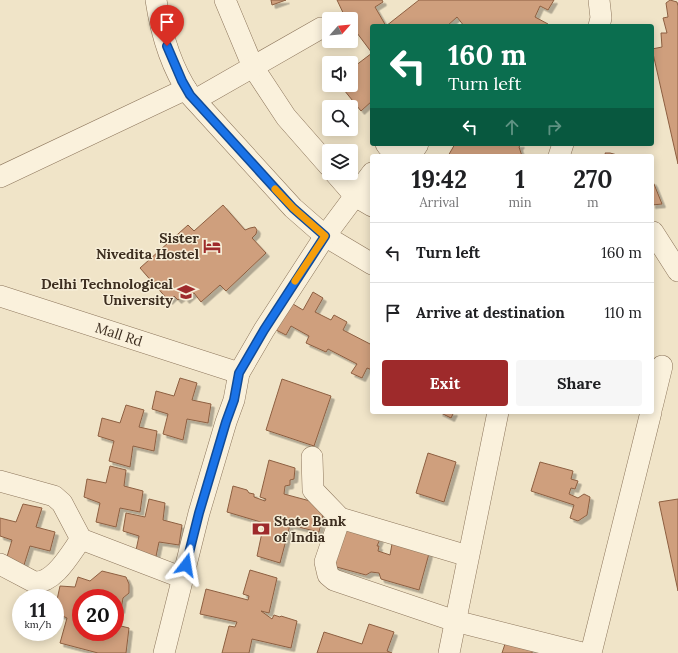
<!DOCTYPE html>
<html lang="en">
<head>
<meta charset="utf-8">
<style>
  body { margin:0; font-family:Lora,serif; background:#f6f6f6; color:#202124; height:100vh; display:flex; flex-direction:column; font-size:15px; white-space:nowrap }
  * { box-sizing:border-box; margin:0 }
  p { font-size:13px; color:#757577 }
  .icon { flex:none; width:22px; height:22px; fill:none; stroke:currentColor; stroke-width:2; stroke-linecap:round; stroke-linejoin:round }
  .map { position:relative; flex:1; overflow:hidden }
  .drawer { position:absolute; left:370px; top:154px; width:284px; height:260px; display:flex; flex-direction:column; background:#fff; border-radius:4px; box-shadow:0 2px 10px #0003 }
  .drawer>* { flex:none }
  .banner { position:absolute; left:370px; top:24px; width:284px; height:122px; border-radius:4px; box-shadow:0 2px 10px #0003; background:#0b6e4f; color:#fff; overflow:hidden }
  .needle { width:26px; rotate:63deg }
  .tools { position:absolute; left:322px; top:12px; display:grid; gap:8px }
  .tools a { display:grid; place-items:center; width:36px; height:36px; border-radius:4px; background:#fff; box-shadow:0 2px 10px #0003; font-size:20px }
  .speed { position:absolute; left:12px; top:589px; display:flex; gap:8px; font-size:20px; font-weight:700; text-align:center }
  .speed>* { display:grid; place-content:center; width:52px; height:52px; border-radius:50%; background:#fff; box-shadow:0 2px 10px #0003; line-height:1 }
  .speed small { font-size:10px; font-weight:400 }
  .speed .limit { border:6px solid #d22; background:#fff; color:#111 }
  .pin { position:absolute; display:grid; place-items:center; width:34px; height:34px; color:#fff; margin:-41px -17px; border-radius:50% 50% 50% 0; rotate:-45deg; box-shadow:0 0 4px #0007 }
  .pin .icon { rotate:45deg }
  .me { position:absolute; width:44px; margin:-22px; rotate:14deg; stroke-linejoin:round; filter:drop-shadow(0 0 3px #0008) }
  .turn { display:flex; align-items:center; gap:14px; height:84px; padding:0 12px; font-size:18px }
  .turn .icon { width:52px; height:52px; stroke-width:2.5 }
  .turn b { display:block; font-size:28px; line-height:34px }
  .lanes { display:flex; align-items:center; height:38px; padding:0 12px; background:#0003; justify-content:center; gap:20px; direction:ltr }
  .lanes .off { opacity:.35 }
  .eta { display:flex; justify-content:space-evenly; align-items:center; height:68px; text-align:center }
  .eta b { font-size:24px; font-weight:700; line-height:28px }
  .cta { display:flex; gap:8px; margin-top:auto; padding:8px 12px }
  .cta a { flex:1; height:46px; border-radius:4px; background:#9e2a2b; color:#fff; font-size:16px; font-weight:700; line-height:46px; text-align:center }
  .cta a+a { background:#f6f6f6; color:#202124 }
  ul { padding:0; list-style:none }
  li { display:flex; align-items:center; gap:12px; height:60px; padding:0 12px; border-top:1px solid #e0e0e0 }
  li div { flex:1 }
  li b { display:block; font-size:15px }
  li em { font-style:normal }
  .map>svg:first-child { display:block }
  .building { fill:#cf9f7d; stroke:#8d5f41; filter:url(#shadow) }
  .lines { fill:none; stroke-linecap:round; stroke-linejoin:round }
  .minor-casing { stroke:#8d765c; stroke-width:22 }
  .minor { stroke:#faf1dc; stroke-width:21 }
  .route-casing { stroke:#114b97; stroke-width:10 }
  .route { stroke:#1a73e8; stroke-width:7 }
  .slow { stroke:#f59e0b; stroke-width:7 }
  .labels { text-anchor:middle; stroke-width:3; stroke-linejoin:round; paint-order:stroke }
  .poi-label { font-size:14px; font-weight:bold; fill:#3d2e20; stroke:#f7eed8; text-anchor:end }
  .street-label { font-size:14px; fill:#3d2e20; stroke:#f7eed8 }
</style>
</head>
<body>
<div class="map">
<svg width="678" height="653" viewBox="0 0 678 653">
  <defs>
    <filter id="shadow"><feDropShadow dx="3.5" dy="3.5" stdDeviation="0" flood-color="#0004"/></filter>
  </defs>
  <rect width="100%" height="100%" fill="#f0e4c8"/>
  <g class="building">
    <polygon points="271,0 286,0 272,5"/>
    <polygon points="337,0 382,0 383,2 375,7 386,26 419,0 554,0 548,10 540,6 535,17 548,24 548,26 464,26 457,17 447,26 372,26 372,101 361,111 340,85 351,85 351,69 372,53 351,25 351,19 346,19"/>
    <polygon points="670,0 677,2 678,6 678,164 652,49 662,47 661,33 667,33 663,18 668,17 666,3"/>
    <polygon points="455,144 521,144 519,147 522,156 448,156"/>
    <polygon points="605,153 610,153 621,156 606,156"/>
    <polygon points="652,181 654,184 662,204 652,205"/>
    <polygon points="223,205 245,230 250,228 255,227 257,230 256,234 252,238 266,253 226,291 220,285 201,302 194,293 186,300 183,296 178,300 174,296 169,301 140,268 188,225 194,231"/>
    <polygon points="313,292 323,298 315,312 331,320 334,315 347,322 343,330 372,345 372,370 367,368 362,378 351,373 357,364 328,349 326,352 306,343 309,336 291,326 286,335 274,329 288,301 303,310"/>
    <polygon points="180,378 197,383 192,400 211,404 208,423 187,419 183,440 163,434 168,414 152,409 156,391 174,396"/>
    <polygon points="282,379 331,396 314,446 266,430"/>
    <polygon points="126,405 144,410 139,427 157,431 154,451 133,446 130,467 109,461 114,441 98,436 102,418 120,423"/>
    <polygon points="439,412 454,412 451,418"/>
    <polygon points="428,453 456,462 444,502 416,493"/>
    <polygon points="269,460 295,468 294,479 290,480 290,485 285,486 284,494 325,505 319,532 290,525 280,563 257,556 264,523 227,512 233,486 247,490 249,493 254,494 254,497 265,501 266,499 260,497"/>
    <polygon points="540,462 573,471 571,479 578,481 575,489 571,488 569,494 578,498 584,494 590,497 587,515 578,521 570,518 574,505 531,491"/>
    <polygon points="110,466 126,470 124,486 143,491 140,512 120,508 116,527 96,522 100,503 84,497 87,479 106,483"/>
    <polygon points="149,499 165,503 163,520 182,525 179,545 159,542 155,561 135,555 139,536 123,531 126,513 145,517"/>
    <polygon points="678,499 678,591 659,502"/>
    <polygon points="23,504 42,508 36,527 55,532 50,551 30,546 24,565 6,560 12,540 0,536 0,518 16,522"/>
    <polygon points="344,526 380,539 377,546 379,546 378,551 390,555 392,544 430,550 419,590 381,579 379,573 371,572 366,575 333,566"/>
    <polygon points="250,570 277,578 269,613 261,611 272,619 274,615 280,617 281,616 297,621 291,648 252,639 249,653 222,653 229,626 235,627 237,622 200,614 206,589 248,600 249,596 243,594"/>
    <polygon points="102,571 126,577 129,584 129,593 123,598 121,610 116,610 115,613 115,598 81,598 81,632 115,632 115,622 117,625 129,628 126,653 98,653 60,643 67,618 58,614 60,611 55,609 60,586 75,587 78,577 90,581"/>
    <polygon points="369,624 394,632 387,651 392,653 317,653 324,632 362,644"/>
    <polygon points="506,641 533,649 532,653 502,653"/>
  </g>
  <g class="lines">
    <g class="minor-casing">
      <g id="minor">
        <path d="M156,0C161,33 171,67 190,95L293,208L325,236L372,264"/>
        <polyline points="225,0 253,67 286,117 329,166"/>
        <polyline points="599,26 601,18 599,0"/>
        <polyline points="195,100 321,28"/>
        <path d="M386,144C394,156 410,158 418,144"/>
        <polyline points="559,156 563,144"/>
        <polyline points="335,173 355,196 372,206"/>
        <polyline points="0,177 186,89"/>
        <polyline points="653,232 678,271"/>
        <path id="s1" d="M0,296L239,373"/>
        <polyline points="652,407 662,366"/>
        <polyline points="312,457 313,490 340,518 468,556"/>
        <polyline points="0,481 54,496 62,503 81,539 183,578"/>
        <polyline points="340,518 325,562 328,575 334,580 455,621 582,653"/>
        <path d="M0,564L34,582C54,584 70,554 81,539"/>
        <polyline points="164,653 199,513 226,422 234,400 239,373 264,330 325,236 372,173"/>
        <polyline points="449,653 498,412"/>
        <polyline points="591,653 651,412"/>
      </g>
    </g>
    <use href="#minor" class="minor"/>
  </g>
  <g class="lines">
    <g class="route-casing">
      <polyline id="route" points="167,46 182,81 190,95 293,208 325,236 264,330 239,373 234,400 226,422 199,513 186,565"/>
    </g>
    <use href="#route" class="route"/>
    <polyline class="slow" points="275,189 293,208 325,236 295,281"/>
  </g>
  <defs>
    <g id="hotel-bare" transform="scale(1.38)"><path d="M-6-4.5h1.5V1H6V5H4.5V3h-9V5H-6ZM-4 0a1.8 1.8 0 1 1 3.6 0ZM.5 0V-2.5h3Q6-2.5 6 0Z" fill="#9e2a2b" stroke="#f7eed8" stroke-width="2.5" paint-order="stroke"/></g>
    <g id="university-bare" transform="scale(1.38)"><path d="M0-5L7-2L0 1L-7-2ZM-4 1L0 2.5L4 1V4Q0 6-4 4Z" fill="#9e2a2b" stroke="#f7eed8" stroke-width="2.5" paint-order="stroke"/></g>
    <g id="bank-bare" transform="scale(1.38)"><path d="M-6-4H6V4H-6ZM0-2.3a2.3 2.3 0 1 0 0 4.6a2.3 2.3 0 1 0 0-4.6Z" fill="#9e2a2b" stroke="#f7eed8" stroke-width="2.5" paint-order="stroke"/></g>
  </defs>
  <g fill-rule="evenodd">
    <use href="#hotel-bare" x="212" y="246"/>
    <use href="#university-bare" x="186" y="292"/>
    <use href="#bank-bare" x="261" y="529"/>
  </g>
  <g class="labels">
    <g class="poi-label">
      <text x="199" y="243">Sister<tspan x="199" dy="16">Nivedita Hostel</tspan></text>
      <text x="173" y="289">Delhi Technological<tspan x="173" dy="16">University</tspan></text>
      <text x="274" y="526" text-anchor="start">State Bank<tspan x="274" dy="16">of India</tspan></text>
    </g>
    <g class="street-label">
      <text dy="5" stroke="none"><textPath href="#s1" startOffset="125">Mall Rd</textPath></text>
    </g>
  </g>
</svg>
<div class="tools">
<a><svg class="needle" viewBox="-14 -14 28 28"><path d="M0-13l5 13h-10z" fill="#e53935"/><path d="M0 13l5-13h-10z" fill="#757577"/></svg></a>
<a><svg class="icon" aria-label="sound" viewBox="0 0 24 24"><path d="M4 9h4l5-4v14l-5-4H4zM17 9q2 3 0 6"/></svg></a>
<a><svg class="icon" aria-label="search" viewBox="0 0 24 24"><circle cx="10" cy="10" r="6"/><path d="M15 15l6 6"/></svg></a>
<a><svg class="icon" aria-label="layers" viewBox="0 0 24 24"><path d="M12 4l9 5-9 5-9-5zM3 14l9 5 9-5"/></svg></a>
</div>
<div class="speed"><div>11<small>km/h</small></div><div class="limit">20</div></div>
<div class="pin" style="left:167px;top:46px;background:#d93025"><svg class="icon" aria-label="arrive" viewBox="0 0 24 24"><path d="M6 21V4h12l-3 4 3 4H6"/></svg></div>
<svg class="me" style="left:186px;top:565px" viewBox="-20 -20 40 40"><path d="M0-17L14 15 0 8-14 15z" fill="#1a73e8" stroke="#fff" stroke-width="4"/></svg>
<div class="banner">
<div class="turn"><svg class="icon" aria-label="left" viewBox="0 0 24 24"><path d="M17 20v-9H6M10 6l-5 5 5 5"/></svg><div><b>160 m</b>Turn left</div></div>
<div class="lanes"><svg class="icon" aria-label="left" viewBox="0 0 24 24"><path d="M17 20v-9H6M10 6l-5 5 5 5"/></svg><svg class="icon off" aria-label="ahead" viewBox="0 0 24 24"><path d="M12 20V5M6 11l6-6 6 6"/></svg><svg class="icon off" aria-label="right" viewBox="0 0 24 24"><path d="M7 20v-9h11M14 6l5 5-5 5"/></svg></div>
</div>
<section class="drawer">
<div class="eta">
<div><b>19:42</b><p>Arrival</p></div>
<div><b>1</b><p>min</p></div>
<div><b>270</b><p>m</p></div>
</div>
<ul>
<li><svg class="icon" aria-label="left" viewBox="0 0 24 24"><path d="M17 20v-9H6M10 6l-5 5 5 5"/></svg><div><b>Turn left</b></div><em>160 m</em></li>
<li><svg class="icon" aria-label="arrive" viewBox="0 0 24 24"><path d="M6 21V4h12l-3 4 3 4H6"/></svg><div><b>Arrive at destination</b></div><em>110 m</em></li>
</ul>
<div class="cta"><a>Exit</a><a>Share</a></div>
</section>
</div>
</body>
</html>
